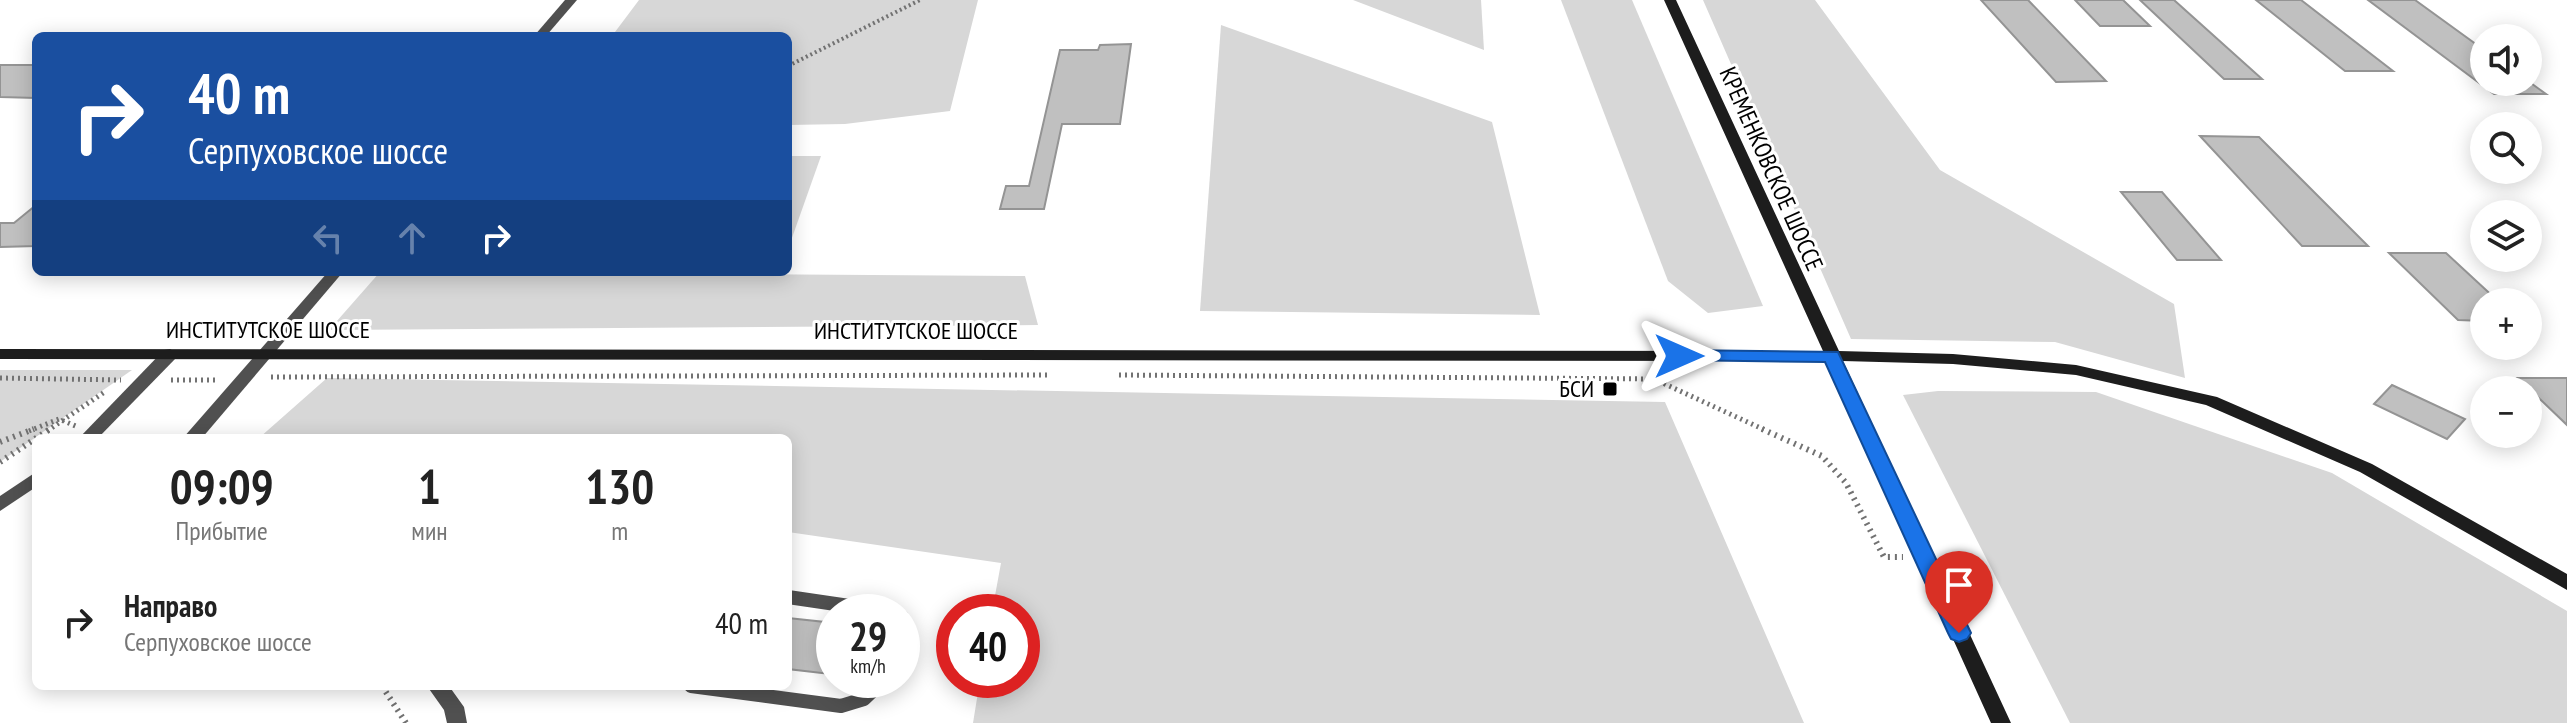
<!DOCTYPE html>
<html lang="ru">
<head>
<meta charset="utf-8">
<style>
  body { margin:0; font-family:"PT Sans Narrow",sans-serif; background:#f2f2f2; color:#222; height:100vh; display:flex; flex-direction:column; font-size:30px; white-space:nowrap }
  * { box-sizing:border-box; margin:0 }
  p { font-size:26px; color:#767676 }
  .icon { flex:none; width:44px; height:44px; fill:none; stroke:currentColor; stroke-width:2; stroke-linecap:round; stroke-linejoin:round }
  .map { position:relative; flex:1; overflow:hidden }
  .drawer { position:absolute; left:32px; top:434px; width:760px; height:256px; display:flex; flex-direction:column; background:#fff; border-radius:12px; box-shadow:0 4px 20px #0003 }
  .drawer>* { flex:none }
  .guide { position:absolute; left:32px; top:32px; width:760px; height:244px; border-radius:12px; box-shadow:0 4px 20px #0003; background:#1a4fa0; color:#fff; overflow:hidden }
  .tools { position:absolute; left:2470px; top:24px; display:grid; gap:16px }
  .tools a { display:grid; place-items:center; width:72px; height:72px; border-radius:50%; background:#fff; box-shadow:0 4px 20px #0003; font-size:40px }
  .speed { position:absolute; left:816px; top:594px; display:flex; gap:16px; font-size:40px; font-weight:700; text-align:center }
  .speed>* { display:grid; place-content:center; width:104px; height:104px; border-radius:50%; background:#fff; box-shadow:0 4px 20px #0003; line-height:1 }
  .speed small { font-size:20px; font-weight:400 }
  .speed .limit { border:12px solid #d22; background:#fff; color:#111 }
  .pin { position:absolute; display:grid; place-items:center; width:68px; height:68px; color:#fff; margin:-82px -34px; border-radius:50% 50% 50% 0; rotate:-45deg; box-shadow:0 0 8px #0007 }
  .pin .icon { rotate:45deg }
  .me { position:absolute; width:88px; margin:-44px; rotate:90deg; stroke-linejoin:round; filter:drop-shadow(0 0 6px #0008) }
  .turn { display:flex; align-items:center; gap:28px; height:168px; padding:0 24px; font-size:36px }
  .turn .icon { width:104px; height:104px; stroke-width:2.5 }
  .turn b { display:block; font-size:56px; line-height:68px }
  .lanes { display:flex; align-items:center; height:76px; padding:0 24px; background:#0003; justify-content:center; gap:40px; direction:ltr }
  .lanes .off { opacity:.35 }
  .eta { display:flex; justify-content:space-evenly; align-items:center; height:136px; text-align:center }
  .eta b { font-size:48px; font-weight:800; line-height:56px }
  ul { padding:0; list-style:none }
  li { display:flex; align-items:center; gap:24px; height:104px; padding:0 24px }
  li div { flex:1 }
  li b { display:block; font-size:30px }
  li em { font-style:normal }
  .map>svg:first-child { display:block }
  .green { fill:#d7d7d7 }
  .building { fill:#c0c0c0; stroke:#949494; stroke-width:2 }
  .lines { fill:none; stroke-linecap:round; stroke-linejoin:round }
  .path-far2 { stroke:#727272; stroke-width:4; stroke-dasharray:2 3; stroke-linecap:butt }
  .path-far1 { stroke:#727272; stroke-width:5; stroke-dasharray:2 4; stroke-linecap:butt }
  .path { stroke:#727272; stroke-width:6; stroke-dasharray:2 5; stroke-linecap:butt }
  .lane { stroke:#505050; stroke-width:14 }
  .street { fill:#505050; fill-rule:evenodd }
  .secondary { fill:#1d1d1d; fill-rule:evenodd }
  .route { fill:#1a73e8; stroke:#114b97; stroke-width:2 }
  .poi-dot { fill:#000; stroke:#fff; stroke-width:3 }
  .labels { text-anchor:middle; stroke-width:6; stroke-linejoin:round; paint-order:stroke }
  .street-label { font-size:24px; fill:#000; stroke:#fff }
  .poi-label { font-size:24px; fill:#000; stroke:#fff; text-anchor:end }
</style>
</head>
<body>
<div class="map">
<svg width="2567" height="723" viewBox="0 0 2567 723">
  <rect width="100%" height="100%" fill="#fff"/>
  <g class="green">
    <polygon points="639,0 978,0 950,111 845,124 788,125 788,36 612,36"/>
    <polygon points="1353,0 1481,0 1484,50"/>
    <polygon points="1561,0 1632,0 1763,306 1708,313 1668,281"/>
    <polygon points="1703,0 1815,0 1940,170 2174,304 2185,378 2055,342 1851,339"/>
    <polygon points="1221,25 1492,122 1540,315 1200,311"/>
    <polygon points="788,156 821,156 788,249"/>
    <polygon points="380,272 1025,276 1038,325 329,330"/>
    <polygon points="0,370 132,370 0,462"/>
    <polygon points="327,378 1665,402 1804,723 973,723 980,680 1022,680 1022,612 992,612 1001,563 788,532 788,438 259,438"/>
    <polygon points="1938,391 2096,392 2332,473 2567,611 2567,723 2070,723 1903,395"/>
  </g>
  <g class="building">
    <polygon points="1981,0 2028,0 2106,81 2056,82"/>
    <polygon points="2075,0 2123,0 2150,26 2100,26"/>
    <polygon points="2140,0 2174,0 2262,79 2224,79"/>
    <polygon points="2256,0 2301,0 2393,71 2345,71"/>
    <polygon points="2368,0 2415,0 2484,50 2484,82 2528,81 2546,94 2494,94"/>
    <polygon points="1131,44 1120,124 1062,124 1044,209 1000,209 1006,186 1029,186 1060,50 1098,50 1100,45"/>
    <polygon points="0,65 36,65 36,98 0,97"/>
    <polygon points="2200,136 2259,137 2368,246 2302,246"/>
    <polygon points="2121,192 2162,192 2221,260 2177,260"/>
    <polygon points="36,205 36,246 0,247 0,223 14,223"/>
    <polygon points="2389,253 2446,253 2499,302 2484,302 2484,321 2458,320"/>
    <polygon points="2518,378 2567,378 2567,425"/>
    <polygon points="2392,385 2465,419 2447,439 2374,404"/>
    <polygon points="788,618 834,623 834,666 830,674 788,669"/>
  </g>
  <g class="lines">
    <polyline class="path-far2" points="788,66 920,0"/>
    <g class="path-far1">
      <polyline points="1119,375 1654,379 1767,431"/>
      <polyline points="271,377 1049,375"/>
      <polyline points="0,378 121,380"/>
      <polyline points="171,380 217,380"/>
      <polyline points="29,431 59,419 78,427"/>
      <polyline points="47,431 106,391"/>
    </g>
    <g class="path">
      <polyline points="1762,429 1822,456 1846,483 1884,557 1903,557"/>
      <polyline points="0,442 34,429"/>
      <polyline points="0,462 50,429"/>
      <polyline points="382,686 406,723"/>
    </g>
    <g class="lane">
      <polyline points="788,597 890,612"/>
      <polyline points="902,617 902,632"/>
      <polyline points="691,686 841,706 864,699 884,680"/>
    </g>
    <g class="street">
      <polygon points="565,0 577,0 546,36 534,36"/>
      <polygon points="328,272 343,272 202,438 183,438"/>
      <polygon points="170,349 178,354 176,358 98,438 79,438 164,350"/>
      <polygon points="36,472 36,487 0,511 0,496"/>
      <polygon points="427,686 449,686 464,707 467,723 447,723 444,710"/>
    </g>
    <polygon class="secondary" points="1664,0 1676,0 1839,351 1953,354 2076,365 2217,397 2372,464 2567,574 2567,590 2360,472 2206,405 2076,375 1953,364 1843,361 2011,723 1991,723 1827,361 0,359 0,349 1823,351"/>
  </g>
  <polygon class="route" points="1679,350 1838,352 1971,633 1967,639 1959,642 1951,639 1948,633 1825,362 1673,360 1670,356 1673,352"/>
  <rect class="poi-dot" x="1602" y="381" width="16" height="16" rx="4"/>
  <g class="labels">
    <g class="street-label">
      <text transform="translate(1771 169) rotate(66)" y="8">КРЕМЕНКОВСКОЕ ШОССЕ</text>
      <text x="268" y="338">ИНСТИТУТСКОЕ ШОССЕ</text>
      <text x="916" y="339">ИНСТИТУТСКОЕ ШОССЕ</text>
    </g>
    <g class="poi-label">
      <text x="1594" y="397">БСИ</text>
    </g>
  </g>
</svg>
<div class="tools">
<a><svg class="icon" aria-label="sound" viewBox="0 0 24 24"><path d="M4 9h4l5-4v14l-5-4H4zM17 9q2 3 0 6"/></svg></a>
<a><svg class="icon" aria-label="search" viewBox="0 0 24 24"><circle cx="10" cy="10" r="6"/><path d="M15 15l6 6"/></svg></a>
<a><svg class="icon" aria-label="layers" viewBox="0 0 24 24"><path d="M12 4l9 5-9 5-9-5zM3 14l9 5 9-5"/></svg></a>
<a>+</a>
<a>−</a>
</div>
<div class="speed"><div>29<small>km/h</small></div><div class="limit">40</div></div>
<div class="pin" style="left:1959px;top:633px;background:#d93025"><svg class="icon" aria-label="arrive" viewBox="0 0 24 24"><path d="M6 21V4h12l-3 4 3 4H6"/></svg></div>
<svg class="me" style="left:1679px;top:356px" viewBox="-20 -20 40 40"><path d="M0-17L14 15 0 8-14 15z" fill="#1a73e8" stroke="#fff" stroke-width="4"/></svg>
<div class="guide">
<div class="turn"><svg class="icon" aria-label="right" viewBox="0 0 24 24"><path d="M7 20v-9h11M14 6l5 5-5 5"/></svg><div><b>40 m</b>Серпуховское шоссе</div></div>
<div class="lanes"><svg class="icon off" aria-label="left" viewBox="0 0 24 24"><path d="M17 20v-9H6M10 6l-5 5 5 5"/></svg><svg class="icon off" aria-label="ahead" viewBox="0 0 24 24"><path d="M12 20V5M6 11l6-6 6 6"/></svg><svg class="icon" aria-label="right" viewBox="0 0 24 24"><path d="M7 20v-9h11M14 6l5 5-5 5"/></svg></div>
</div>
<section class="drawer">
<div class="eta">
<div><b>09:09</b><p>Прибытие</p></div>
<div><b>1</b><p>мин</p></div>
<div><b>130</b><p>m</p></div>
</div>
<ul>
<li><svg class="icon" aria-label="right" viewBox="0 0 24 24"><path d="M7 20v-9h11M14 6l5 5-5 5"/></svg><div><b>Направо</b><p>Серпуховское шоссе</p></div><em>40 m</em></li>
</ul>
</section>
</div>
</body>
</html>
